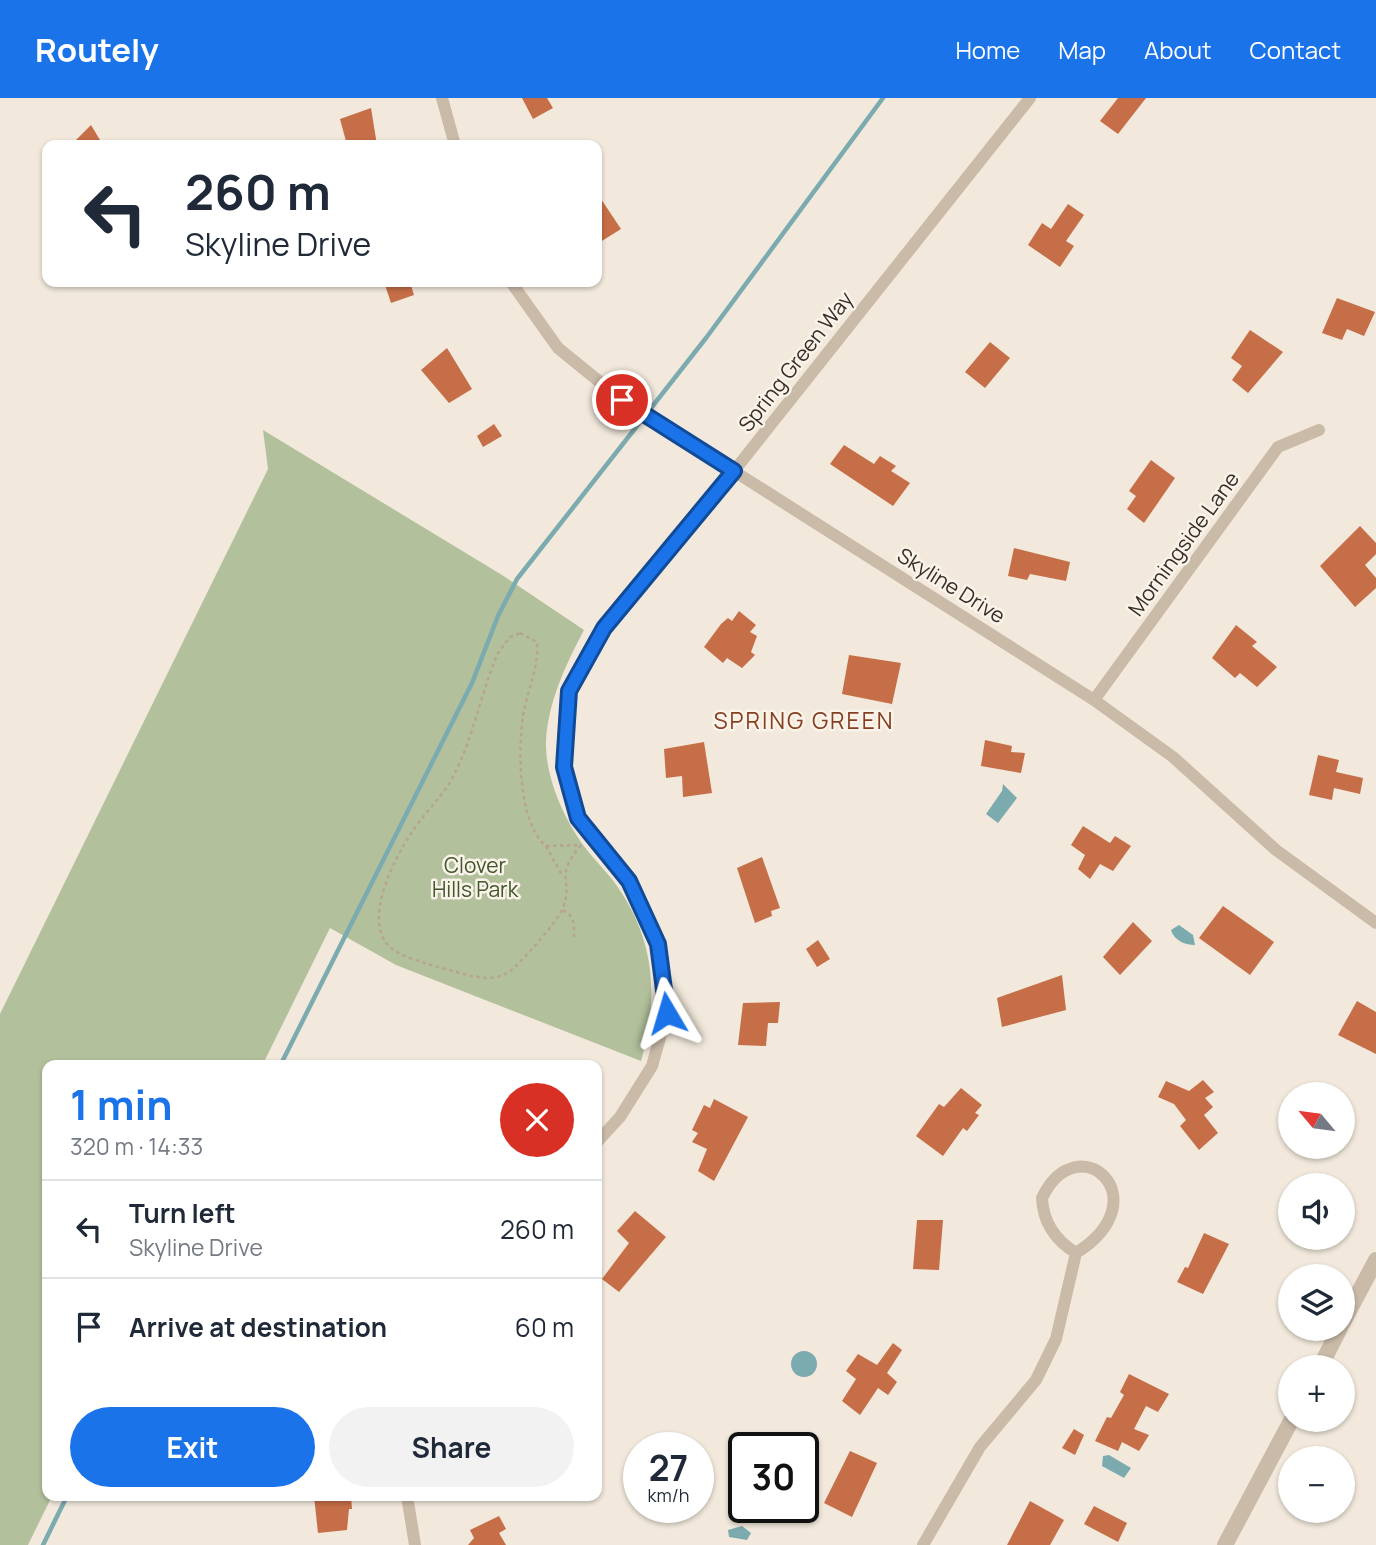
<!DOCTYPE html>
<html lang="en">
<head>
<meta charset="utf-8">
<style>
  body { margin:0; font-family:Manrope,sans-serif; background:#f2f2f3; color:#1f2937; height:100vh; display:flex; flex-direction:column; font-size:26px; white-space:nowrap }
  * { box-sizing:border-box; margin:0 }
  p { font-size:23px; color:#747a83 }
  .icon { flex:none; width:38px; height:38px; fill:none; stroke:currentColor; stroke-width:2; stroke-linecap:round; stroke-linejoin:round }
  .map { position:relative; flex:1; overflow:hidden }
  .details { position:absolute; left:42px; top:962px; width:560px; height:441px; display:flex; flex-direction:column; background:#fff; border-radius:14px; box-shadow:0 2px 5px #0004 }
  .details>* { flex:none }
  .hud { position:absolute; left:42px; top:42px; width:560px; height:147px; border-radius:14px; box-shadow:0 2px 5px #0004; background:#fff; color:#1f2937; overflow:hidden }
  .needle { width:46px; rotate:299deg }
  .buttons { position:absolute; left:1278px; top:984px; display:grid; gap:14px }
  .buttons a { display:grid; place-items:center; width:77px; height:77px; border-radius:50%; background:#fff; box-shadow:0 2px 5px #0004; font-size:35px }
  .speed { position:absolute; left:623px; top:1334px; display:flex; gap:14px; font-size:35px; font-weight:700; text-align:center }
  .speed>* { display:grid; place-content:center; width:91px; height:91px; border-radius:50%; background:#fff; box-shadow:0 2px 5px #0004; line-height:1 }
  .speed small { font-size:18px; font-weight:400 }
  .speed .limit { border:4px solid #111; border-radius:10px; background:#fff; color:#111 }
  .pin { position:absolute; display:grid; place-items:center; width:60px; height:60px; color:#fff; margin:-30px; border:4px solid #fff; border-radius:50%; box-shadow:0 2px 7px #0007 }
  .me { position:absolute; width:77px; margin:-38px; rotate:353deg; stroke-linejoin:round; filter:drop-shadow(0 0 5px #0008) }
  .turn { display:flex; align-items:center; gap:24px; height:147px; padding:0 28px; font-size:32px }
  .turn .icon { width:91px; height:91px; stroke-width:2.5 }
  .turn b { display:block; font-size:49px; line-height:60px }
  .round { display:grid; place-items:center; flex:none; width:74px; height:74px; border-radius:37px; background:#f2f2f3 }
  .head { display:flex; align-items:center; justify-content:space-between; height:119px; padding:0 28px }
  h1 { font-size:42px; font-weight:700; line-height:52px; color:#1a73e8 }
  .button { display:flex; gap:14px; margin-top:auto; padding:14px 28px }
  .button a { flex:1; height:80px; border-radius:42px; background:#1a73e8; color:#fff; font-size:28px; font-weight:700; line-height:80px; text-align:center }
  .button a+a { background:#f2f2f3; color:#1f2937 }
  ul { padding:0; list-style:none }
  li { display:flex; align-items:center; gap:21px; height:98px; padding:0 28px; border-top:2px solid #e0e1e3 }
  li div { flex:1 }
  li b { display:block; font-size:26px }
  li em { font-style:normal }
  header { display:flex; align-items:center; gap:42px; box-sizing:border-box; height:98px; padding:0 35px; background:#1a73e8; color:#fff }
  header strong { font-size:33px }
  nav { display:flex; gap:38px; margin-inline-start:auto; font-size:24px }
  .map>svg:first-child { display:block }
  .green { fill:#b2c19c }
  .water { fill:#7baaaf }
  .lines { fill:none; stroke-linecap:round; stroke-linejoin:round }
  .stream { stroke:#7baaaf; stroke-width:4.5 }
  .building { fill:#c66e47 }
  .path { stroke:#b6a492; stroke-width:2.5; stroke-dasharray:3.5 3.5; stroke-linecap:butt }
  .minor { stroke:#cabaa8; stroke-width:12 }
  .tertiary { stroke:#cabaa8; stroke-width:16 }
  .route-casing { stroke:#114b97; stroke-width:18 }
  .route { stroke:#1a73e8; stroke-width:12 }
  .labels { text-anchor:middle; stroke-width:5; stroke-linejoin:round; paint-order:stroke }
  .street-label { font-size:21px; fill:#372e28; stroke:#faf3e9 }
  .park-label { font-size:21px; fill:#43562c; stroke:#faf3e9 }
  .neighbourhood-label { font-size:23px; letter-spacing:2px; fill:#864021; stroke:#faf3e9 }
</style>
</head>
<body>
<header>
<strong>Routely</strong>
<nav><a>Home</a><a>Map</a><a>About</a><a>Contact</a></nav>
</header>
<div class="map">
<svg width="1376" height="1447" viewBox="0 0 1376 1447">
  <rect width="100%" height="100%" fill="#f2e9dc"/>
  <path class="green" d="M263,332L502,477L584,532C566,566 548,604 546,643C545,680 565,724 587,752C598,766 612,779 621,794C656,847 658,904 641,963L396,867L330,830L262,968H47V1398H52L28,1447H0V916L268,371Z"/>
  <g class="water">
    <polygon points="1003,686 1017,700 998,725 986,716 1002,693"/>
    <path d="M1179,827L1193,837L1195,847C1186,847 1174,843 1171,832Z"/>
    <circle cx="804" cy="1266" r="13"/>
    <polygon points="1109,1357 1131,1370 1124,1380 1102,1368 1103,1358"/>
    <polygon points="742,1428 751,1435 747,1442 729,1439 728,1432"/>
  </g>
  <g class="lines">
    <g class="stream">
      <polyline points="280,968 472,585 498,518 517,481 706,240 883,0"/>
      <polyline points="43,1447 67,1398"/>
    </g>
  </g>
  <g class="building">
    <polygon points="522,0 547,0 553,10 533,21"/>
    <polygon points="1118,0 1146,0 1118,36 1100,23"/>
    <polygon points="371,10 377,47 347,47 340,21"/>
    <polygon points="91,27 103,47 71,47"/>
    <polygon points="597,95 621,131 597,146"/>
    <polygon points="1068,106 1084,117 1066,143 1074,148 1060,169 1028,147 1042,125 1051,131"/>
    <polygon points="384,184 410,184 414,197 391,205"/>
    <polygon points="1337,200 1375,214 1364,238 1347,231 1342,242 1322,235"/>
    <polygon points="1250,232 1283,254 1248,295 1232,282 1242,268 1231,260"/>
    <polygon points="990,244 1010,260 985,290 965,274"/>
    <polygon points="447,250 472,291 449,305 421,272"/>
    <polygon points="494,326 502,338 483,349 477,338"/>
    <polygon points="844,347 874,366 880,358 896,368 891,373 910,385 893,408 830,366"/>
    <polygon points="1151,362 1175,380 1144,425 1127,411 1136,398 1129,393"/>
    <polygon points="1360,428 1376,445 1376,456 1365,467 1376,480 1376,490 1355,509 1320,468"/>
    <polygon points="1014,450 1070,464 1066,483 1030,476 1027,482 1008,478"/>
    <polygon points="739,513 756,527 750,534 757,538 751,554 755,557 742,570 727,560 723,565 704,549 721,526 728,520 732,523"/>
    <polygon points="1236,527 1257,544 1252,548 1277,569 1257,589 1240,575 1235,580 1212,560"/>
    <polygon points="849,557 901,565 892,606 842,596"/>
    <polygon points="985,642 1012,648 1011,654 1025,655 1021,675 981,668"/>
    <polygon points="704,644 712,695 683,699 682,678 666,680 664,651"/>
    <polygon points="1318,657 1339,662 1336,674 1363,680 1360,696 1334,690 1332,702 1309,697"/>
    <polygon points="1083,728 1110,745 1115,738 1131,748 1113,773 1100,766 1090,781 1078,771 1085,757 1071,747"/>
    <polygon points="762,759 780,810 771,813 772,818 755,825 737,770"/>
    <polygon points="1223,808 1274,844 1250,877 1199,840"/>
    <polygon points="1133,824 1152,843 1120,877 1103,859"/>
    <polygon points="818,842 830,861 817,869 806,851"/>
    <polygon points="1062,877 1066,912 1002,929 997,900"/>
    <polygon points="1357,903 1376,914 1376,956 1338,937"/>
    <polygon points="780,904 778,925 768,925 766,948 738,947 743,905"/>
    <polygon points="1203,982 1214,994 1205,1000 1213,1009 1204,1017 1218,1035 1199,1052 1180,1028 1186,1022 1174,1006 1158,999 1166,983 1189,993"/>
    <polygon points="961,990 982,1007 975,1015 979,1017 967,1033 963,1030 943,1058 916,1038 939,1006 944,1009"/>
    <polygon points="714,1001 748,1019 714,1083 698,1073 707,1051 692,1044 698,1035 692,1032 704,1007 710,1010"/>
    <polygon points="635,1113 666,1139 619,1194 602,1181 629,1145 617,1133"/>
    <polygon points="917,1122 943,1122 939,1172 913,1171"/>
    <polygon points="1204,1135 1229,1146 1203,1196 1177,1184 1185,1169 1188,1170"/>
    <polygon points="893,1245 902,1252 887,1275 897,1284 888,1297 878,1290 860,1317 842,1303 856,1281 846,1273 858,1256 877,1267"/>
    <polygon points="1129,1276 1169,1296 1158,1314 1146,1308 1134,1331 1149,1337 1139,1353 1122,1344 1118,1353 1095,1343 1107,1319 1111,1320 1124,1297 1120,1294"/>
    <polygon points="1074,1331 1084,1337 1075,1357 1062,1350"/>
    <polygon points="850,1353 877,1365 852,1419 824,1405"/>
    <polygon points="314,1398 351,1398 352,1411 349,1411 347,1432 318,1435"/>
    <polygon points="1030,1403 1064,1422 1050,1447 1007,1447"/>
    <polygon points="1094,1408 1127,1425 1118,1444 1084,1426"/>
    <polygon points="499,1418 506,1431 499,1435 506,1447 468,1447 474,1440 470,1432"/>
  </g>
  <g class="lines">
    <g class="path">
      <path d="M520,535L537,544C539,571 527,592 523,618C518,652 518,725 546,748L581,747C553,781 574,780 563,810C557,824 528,856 516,868C497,887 476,879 453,873C435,868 413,863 397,854C356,832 395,758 414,731C427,712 445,696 455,675C474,637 481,594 498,555L510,539Z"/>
      <polyline points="546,748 563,779"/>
      <path d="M563,812C576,819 574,830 574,842"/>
    </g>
    <g class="minor">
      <polyline points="442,0 455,47"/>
      <polyline points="511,184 558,250 622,302 1094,602 1173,659 1276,752 1376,825"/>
      <polyline points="1094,602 1278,349 1319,332"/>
      <polyline points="597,1044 620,1019 652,968 667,915 658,846 629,783 578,720 563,669 569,593 604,530 734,373 1030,0"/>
      <polyline points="407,1398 415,1447"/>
      <path d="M923,1447L980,1349L1036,1282L1056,1241L1076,1155C1162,1101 1078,1025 1042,1100C1043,1125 1055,1142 1076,1155"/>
    </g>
    <g class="tertiary">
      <polyline points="1342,1226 1376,1162"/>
      <polyline points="1320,1269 1340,1230"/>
      <polyline points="1225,1447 1292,1321"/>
    </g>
  </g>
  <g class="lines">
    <g class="route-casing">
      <polyline id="route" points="622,302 734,373 604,530 569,593 564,669 578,720 629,783 658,846 667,915"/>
    </g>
    <use href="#route" class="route"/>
  </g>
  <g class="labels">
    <g class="street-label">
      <text transform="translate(796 264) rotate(-52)" y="7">Spring Green Way</text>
      <text transform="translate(1184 446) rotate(-54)" y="7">Morningside Lane</text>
      <text transform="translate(951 488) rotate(32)" y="7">Skyline Drive</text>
    </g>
    <g class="park-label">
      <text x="475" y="775">Clover<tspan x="475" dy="24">Hills Park</tspan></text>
    </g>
    <g class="neighbourhood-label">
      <text x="804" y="631">SPRING GREEN</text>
    </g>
  </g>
</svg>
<div class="buttons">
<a><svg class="needle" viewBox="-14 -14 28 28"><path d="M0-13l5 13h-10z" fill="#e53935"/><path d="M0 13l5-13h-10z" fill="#747a83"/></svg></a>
<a><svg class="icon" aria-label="sound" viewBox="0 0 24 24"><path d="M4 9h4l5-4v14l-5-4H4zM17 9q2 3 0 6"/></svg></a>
<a><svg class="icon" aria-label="layers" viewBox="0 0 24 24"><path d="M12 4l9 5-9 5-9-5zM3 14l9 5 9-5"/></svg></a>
<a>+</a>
<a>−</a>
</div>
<div class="speed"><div>27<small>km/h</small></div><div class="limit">30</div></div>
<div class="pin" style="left:622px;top:302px;background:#d93025"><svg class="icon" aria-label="arrive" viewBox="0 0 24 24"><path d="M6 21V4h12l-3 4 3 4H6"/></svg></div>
<svg class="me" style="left:667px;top:915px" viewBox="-20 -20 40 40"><path d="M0-17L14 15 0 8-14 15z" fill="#1a73e8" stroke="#fff" stroke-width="4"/></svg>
<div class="hud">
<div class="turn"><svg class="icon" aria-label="left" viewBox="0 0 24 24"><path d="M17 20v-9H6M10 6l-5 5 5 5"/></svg><div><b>260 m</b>Skyline Drive</div></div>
</div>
<section class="details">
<div class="head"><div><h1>1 min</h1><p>320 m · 14:33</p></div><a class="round" style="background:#d93025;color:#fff"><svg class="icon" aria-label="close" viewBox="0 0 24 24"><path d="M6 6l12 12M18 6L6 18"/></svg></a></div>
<ul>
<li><svg class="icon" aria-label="left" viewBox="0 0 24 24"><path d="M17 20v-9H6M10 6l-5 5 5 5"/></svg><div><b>Turn left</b><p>Skyline Drive</p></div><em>260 m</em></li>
<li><svg class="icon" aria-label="arrive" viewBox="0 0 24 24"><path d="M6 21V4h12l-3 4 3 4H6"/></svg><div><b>Arrive at destination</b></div><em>60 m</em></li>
</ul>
<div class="button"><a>Exit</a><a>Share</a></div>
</section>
</div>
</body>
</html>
